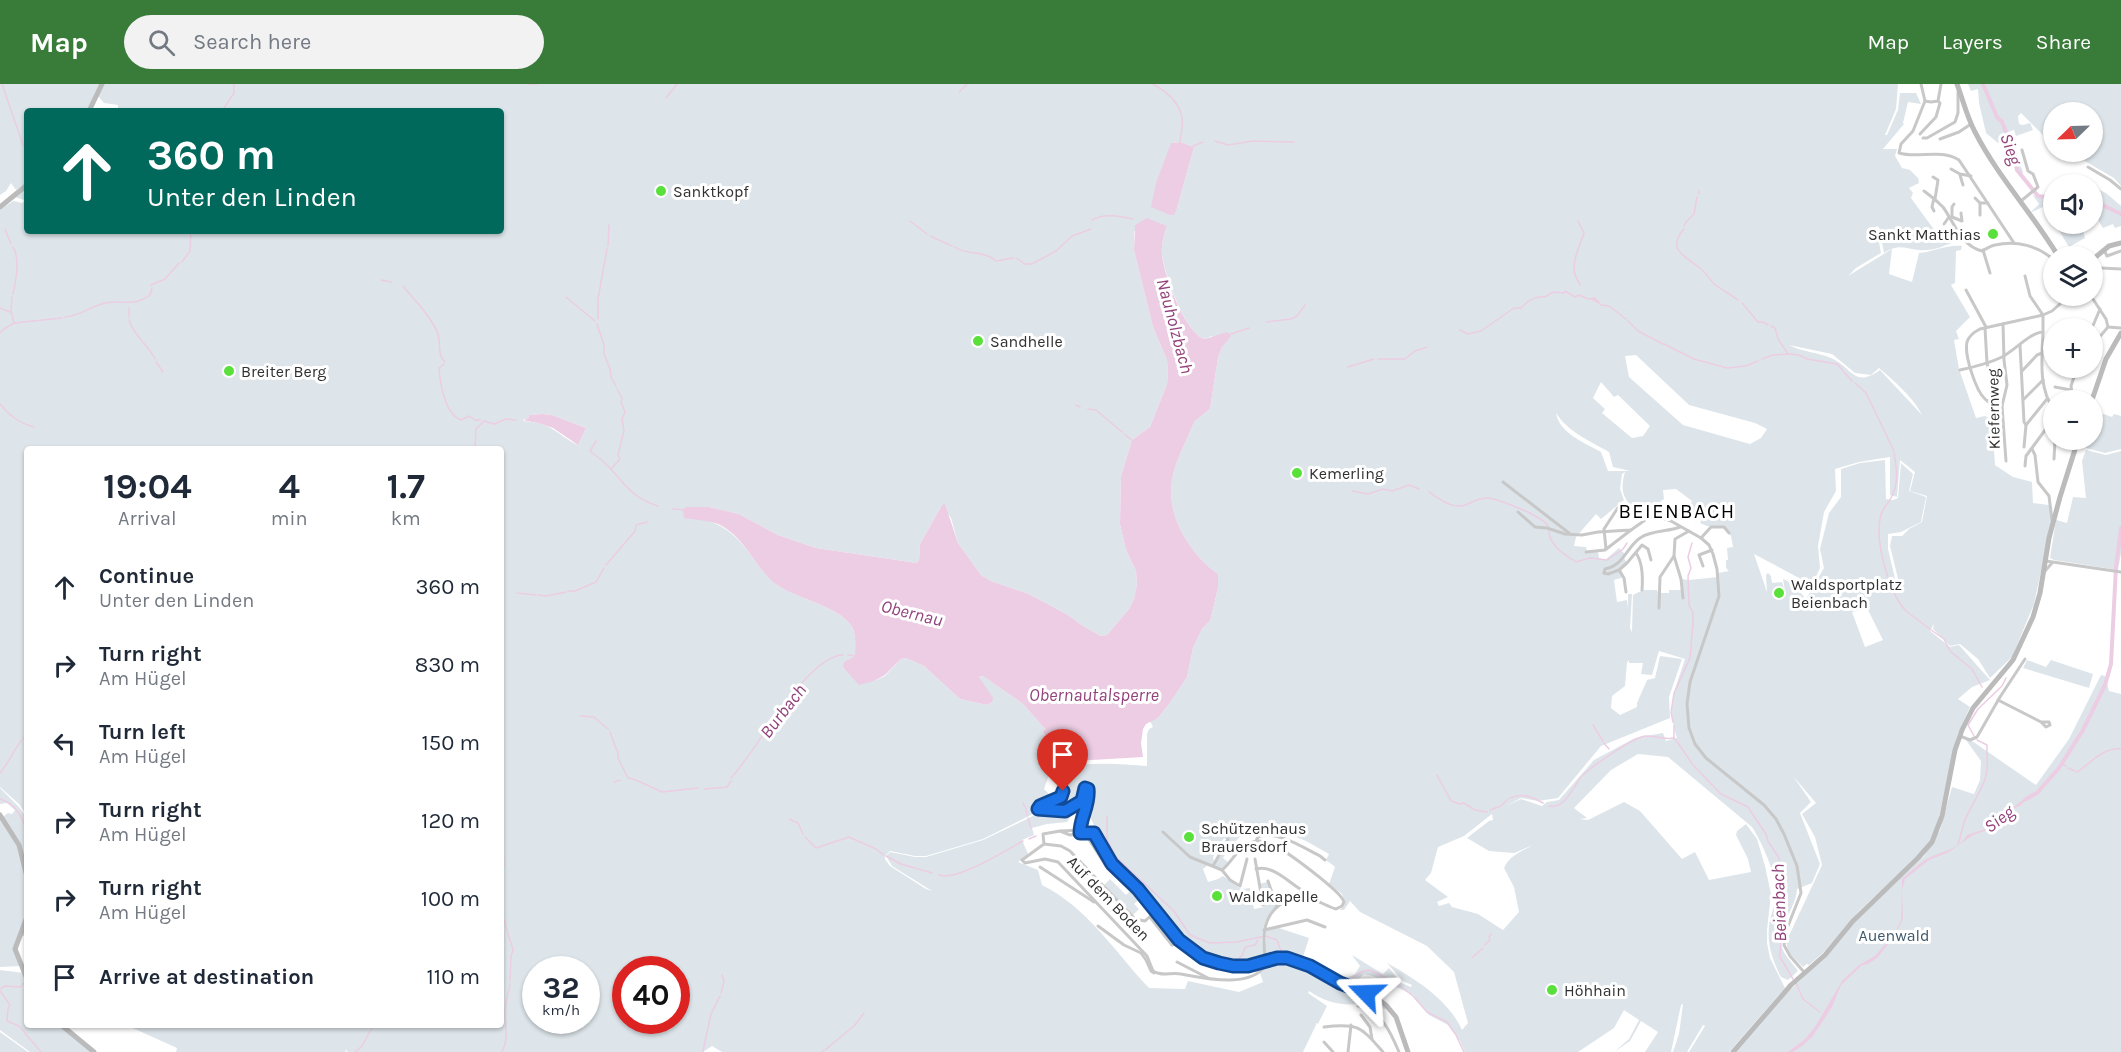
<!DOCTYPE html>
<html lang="en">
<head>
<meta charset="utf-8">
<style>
  body { margin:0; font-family:Karla,sans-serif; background:#f2f2f3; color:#1f2937; height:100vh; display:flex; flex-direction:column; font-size:22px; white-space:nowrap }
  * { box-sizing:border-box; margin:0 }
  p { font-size:20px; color:#747a83 }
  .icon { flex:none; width:33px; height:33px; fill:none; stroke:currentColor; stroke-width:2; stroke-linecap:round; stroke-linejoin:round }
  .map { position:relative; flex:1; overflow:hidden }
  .sheet { position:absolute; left:24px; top:362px; width:480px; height:582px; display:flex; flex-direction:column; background:#fff; border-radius:6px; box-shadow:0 2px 4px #0004 }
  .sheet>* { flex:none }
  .guide { position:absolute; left:24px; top:24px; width:480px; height:126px; border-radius:6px; box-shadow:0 2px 4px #0004; background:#00695c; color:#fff; overflow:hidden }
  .needle { width:39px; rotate:247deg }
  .controls { position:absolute; left:2043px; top:18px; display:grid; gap:12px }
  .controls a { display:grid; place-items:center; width:60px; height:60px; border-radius:50%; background:#fff; box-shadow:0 2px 4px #0004; font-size:30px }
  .speed { position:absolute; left:522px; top:872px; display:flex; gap:12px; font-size:30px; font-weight:700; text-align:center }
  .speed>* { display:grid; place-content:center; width:78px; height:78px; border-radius:50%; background:#fff; box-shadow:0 2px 4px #0004; line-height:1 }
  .speed small { font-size:15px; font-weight:400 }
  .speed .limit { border:9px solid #d22; background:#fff; color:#111 }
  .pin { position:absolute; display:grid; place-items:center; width:51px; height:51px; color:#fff; margin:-62px -26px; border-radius:50% 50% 50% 0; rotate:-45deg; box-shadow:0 0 6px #0007 }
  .pin .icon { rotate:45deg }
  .me { position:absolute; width:66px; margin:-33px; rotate:292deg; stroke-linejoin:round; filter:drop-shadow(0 0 4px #0008) }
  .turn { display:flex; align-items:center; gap:21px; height:126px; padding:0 24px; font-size:27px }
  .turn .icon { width:78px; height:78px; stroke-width:2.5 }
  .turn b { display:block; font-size:42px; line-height:51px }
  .eta { display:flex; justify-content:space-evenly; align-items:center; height:102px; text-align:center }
  .eta b { font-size:36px; font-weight:700; line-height:42px }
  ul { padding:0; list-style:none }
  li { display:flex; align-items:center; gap:18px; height:78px; padding:0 24px }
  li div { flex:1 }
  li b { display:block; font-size:22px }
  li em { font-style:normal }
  header { display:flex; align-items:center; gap:36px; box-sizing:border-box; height:84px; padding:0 30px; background:#397b39; color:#fff }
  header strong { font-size:28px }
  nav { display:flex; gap:33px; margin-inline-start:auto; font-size:21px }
  .search { width:420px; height:54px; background:#f2f2f3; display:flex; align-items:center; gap:15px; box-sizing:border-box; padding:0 21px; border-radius:33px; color:#747a83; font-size:22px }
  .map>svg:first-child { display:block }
  .green { fill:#dde5ea; fill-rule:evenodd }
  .water { fill:#eccde3 }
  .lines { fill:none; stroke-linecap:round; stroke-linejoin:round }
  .stream { stroke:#eccde3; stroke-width:1.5 }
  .river { stroke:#eccde3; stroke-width:4 }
  .street { stroke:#c8c8c8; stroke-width:3 }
  .secondary { stroke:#bbb; stroke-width:5 }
  .route-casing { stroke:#114b97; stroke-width:15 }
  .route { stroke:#1a73e8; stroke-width:10 }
  .poi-dot { fill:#59e03b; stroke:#fff; stroke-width:2 }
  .labels { text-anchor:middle; stroke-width:6; stroke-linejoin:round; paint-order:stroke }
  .poi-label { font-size:16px; fill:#313131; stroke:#fff; text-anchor:start }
  .street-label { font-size:16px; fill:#313131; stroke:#fff }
  .park-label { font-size:16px; fill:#3f596c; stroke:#fff }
  .water-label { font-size:18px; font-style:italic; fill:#92417b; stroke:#fff }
  .quarter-label { font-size:20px; letter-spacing:1.5px; fill:#000; stroke:#fff }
</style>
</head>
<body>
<header>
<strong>Map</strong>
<div class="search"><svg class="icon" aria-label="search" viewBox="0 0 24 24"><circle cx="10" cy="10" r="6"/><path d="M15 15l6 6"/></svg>Search here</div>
<nav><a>Map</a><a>Layers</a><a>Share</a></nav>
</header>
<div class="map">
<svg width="2121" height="968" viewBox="0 0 2121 968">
  <rect width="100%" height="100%" fill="#fff"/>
  <g class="green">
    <polygon points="0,0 100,0 87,27 27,27 27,99 16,106 11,99 6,107 0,111"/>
    <path d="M104,0H1898L1896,25L1885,51H1887L1898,26L1900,9H1916L1921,20L1908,18L1903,39L1904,40L1883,65H1897L1895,72L1902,84L1910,86L1918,94L1919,99L1909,104L1913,109L1911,114L1938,151L1891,144L1938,153L1951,159C1944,162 1935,166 1927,166C1909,168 1902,157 1884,169L1879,143L1876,142L1881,169L1856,184L1848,192L1892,165L1889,190L1912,198L1919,169C1933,168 1948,160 1962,162L1961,166L1956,167L1955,199L1951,201L1970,233L1956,247L1959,255L1954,256L1959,285L1976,334L1985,332L1992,336L1995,381L2013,393L2032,398L2033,419L2049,421L2052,436L2034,520L2012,573L1990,594L1978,575L1960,560L1950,562L1933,545L1934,540L1930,547L1950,563L1959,561L1990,596L1972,603L1958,615L1970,623L1957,652L1936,746L1929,758L1921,769L1859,827L1824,868L1809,881L1807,880L1803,883L1789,869L1786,858L1822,781L1815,753L1802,730L1816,719L1793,692L1811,718L1800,729L1820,780L1812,799L1797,805C1796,823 1779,842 1781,859C1782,870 1792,878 1798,887L1788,896L1781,893C1773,878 1767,860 1769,843C1770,832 1775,821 1776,810C1777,791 1762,759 1752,743L1668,673L1638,670L1611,686L1574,724L1587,734L1579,735L1588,736L1624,718L1640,727L1682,775L1695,768L1709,796L1751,788L1748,775L1736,751L1737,747L1746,740L1757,755L1765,782L1771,810L1767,846V859L1770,874L1785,904L1729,968H1689L1705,942L1703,941L1687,968H1673L1679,950L1683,920L1681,921L1671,968H1645L1658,948L1641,937L1630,957L1614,968L1629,955L1639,936L1624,926L1614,944L1578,968H1465L1460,957L1448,941L1429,931L1413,911L1373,892L1364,890L1351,902L1287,873L1268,875L1265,863L1266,846L1276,843L1309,854L1303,873L1346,894L1355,890L1360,882L1352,871L1383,890L1389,884L1401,899L1411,903L1412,901L1403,897L1387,879C1414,894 1449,916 1462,946L1468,939L1454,888L1427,862L1360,828L1350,817L1344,826H1340L1344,821L1345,817L1342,810L1329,800L1335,783L1351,795L1326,776L1329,770L1306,757L1264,740C1243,747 1236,755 1223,774L1228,778L1223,784L1219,785L1213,782L1227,756L1224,754L1213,773L1214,778L1212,782L1209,780L1203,785L1208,798L1218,795L1223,792L1241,805L1250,804L1254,825L1264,823L1259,800L1267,798L1276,823C1260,836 1261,858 1265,876C1257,878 1250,880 1242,881C1195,885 1160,831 1133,799L1135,797L1122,785L1125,782L1113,770L1105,756L1101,757L1087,726L1089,713L1079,719L1067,738L1047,740L1032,744L1034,751L1022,756L1028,770L1018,778L1038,786L1042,801C1088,824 1114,867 1149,904L1185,905L1188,897L1239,908L1263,898L1260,889C1266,881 1271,875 1283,876C1304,877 1369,911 1388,924L1384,925L1371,917C1349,924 1327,920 1309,907L1308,909L1327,922L1318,940L1316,939V941L1303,968H722L712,962L703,968H348L345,965L346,968H176L177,964L126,941L501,940V364H27V650L19,658L27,651V660L24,663L27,661V732L19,720L0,703V126L13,117L23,119L24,116L15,113L27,103V147H501V27H111L118,24V21L104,19L98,12ZM1180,58L1194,63L1177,124L1171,59ZM1167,142C1164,151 1161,160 1162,170C1164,189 1186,251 1205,255L1212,252L1222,263L1218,274L1210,325L1195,337L1192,343C1185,360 1175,378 1172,396C1166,432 1190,470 1218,490V504L1210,537L1202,545L1193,564L1187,593L1172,616L1158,634L1150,637L1153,643L1149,645L1147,650V682C1124,681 1085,676 1065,686L1057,711H1050L1044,705L1053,680L1057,678L1043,649L1045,645L1023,620L983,592L979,593L992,618L987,621L960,615L924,582L906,574L901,575L885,592L874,597L848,576L855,572C855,562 857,548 850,540C836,523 801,515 782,504C760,491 751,466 732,450C719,439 699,433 683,426L687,423H709L739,430L778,451L816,464L917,479L919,476L920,460L942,421L951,434L958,459L981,491L991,497L1029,510L1068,531L1083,542L1101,552L1107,551L1129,525L1134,515L1137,500L1136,487L1126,466L1120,440L1121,392L1132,356L1150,343L1167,300L1168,289L1167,276L1153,243L1134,166V147ZM1789,261L1832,270L1855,289L1871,291L1879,284C1895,298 1912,312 1922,331L1880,286C1854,305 1852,283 1831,274C1817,268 1802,268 1789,261ZM1636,271L1689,321L1755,339L1767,345L1761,354L1750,360L1683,341L1629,293L1625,272ZM1601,298L1614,313L1618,311L1650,342L1643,352L1632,354L1602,329L1605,325L1593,314ZM1556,329C1568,348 1590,357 1609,368L1613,383L1630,387H1608L1601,368C1585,359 1559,349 1556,329ZM543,330L552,331L586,344L578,361C555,350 554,339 523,337V335H528L529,331ZM1890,373V411L1897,413L1900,376L1915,388L1910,407L1927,412L1922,438L1909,445L1902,452H1892L1890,462L1900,503H1897L1888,465V450L1901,448L1921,438L1926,413L1909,407L1913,390L1901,379L1898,414L1893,416L1886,415L1885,376L1860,379L1841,385V413L1829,429L1820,465L1824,484L1806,515L1792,499L1783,495L1785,507L1782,498L1772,499L1771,492L1768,489L1766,491L1767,508L1754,470L1799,494L1803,504L1809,507L1820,484L1818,462L1824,428L1836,407L1835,385L1859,378ZM1625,388C1621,402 1621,412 1632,423L1630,426L1633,431L1640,428L1643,432L1642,438L1645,435L1644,428L1661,421V417L1664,415L1663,406L1676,405L1692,417L1684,433L1686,434L1692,432L1696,438L1701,427L1704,430L1700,439L1707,442L1724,444L1731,452L1733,463L1727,464L1728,476H1726V484L1729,487L1718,489V493L1689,496L1681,495L1682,506H1669V509H1658L1657,506H1643L1633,511L1632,548L1630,544L1632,510H1628V525L1627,516L1617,518L1614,496L1624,493L1621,485L1627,479L1624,474V469L1619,464L1605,476L1599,474L1598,467L1587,468L1586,463L1574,462L1576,453L1596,430L1601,435L1624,416L1620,405L1622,390ZM1867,524L1883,556L1865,563L1852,528ZM1659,567L1685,575C1675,607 1666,620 1677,654L1666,657L1663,649L1635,654L1594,676L1559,716L1547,718L1542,722L1521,715L1506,722L1521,714L1538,717L1558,714L1601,662L1670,634L1669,613L1682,575L1660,572L1655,594L1647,596L1637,619V623L1620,631L1611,624L1612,612L1625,602L1627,579L1629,576V579H1643L1641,590L1652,591ZM1043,729V730L1033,732L983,756L926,773H915L890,768L886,772L892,782L932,807L926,805L890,782L885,775V772L890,767L915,772H926L983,755L1033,730ZM1492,730L1493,736L1489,737L1467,754L1489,767L1514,769L1533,761C1521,768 1510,771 1504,784L1514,803L1519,828L1503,846L1478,830L1452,823L1449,819L1439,822L1437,818L1448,813L1425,796L1431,789L1438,763L1464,752ZM536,885H586V936H536ZM626,885H676V936H626Z"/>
    <path d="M1968,0H2121V102L2114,94L2069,68H2092V28H2054L2053,59L2046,54L2021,29L2018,32L2019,40L2023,41L2030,39L2033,46L2016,52L2014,46L2008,48L2023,88L2022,91C2012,84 2012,78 2011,67L2007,68L2002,57L1998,59L1986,49L1979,19L1978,5L1971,7Z"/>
    <polygon points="2093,103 2106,109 2121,122 2121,142 2115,144 2113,140 2103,144 2098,136 2093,138"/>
    <polygon points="2053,109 2053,136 2045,122 2030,129 2039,120 2032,110 2038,114"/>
    <polygon points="2055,140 2088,140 2082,142 2085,154 2069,163"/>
    <polygon points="2098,328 2112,333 2114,330 2121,332 2121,365 2105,369 2086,364 2089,356 2092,356 2093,345"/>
    <polygon points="2086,366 2106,371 2121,367 2121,469 2118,486 2054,476 2050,474 2056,436 2067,439 2073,413 2086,414 2082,377"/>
    <polygon points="2027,576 2046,583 2051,576 2093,590 2089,604 2023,584"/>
    <polygon points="2101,591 2105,592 2109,607 2121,610 2121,968 1735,968 1780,916 1825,872 1856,835 1924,772 1940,746 1952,703 1974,710 1980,696 1981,677 1966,656 1972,657 2036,701 2069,655"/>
    <polygon points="0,704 19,723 27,734 27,832 16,858 21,882 0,883 0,733 5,739 4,732 8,729 12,730 15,726 7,719 0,720"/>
    <polygon points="1110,795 1126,811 1133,804 1142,813 1134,820 1139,825 1133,831 1104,801"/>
    <polygon points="0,886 24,889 27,900 27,940 58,941 93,968 30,968 0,946"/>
    <polygon points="0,948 28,968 0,968"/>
  </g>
  <g class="water">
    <polygon points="1180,58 1194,63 1177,124 1174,131 1170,131 1151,123 1156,99 1171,59"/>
    <path d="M1147,134L1167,142C1164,151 1161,160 1162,170C1163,189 1186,251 1205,255L1227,248L1231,252L1222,263L1218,274L1210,325L1195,337L1192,343C1185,360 1175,378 1172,396C1166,432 1190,470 1218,490V504L1210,537L1202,545L1193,564L1187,593L1172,616L1158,634L1146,640L1143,645L1141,659L1143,673L1057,678L1043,648L1045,645L1023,620L983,592L979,593L993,614L992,618L987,621L960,615L924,582L906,574L901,575L885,591L874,597L859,601L843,583L844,578L855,572C855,562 857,548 850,540C832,519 794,515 773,498C754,481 744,453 720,441C709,436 695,436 684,434L683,426L686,423H709L739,430L778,451L816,464L917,479L919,476L920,460L942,421L945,420L958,459L981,491L991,497L1029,510L1068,531L1083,542L1101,552L1107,551L1129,525L1134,515L1137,500L1136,487L1126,466L1120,440L1121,392L1132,356L1150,343L1167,300L1168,289L1167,276L1153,243L1134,166L1135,141Z"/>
    <polygon points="543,330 552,331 586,344 578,361 553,344 538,339 522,336 528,335 529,331"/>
    <path d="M2026,713H2029L2021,721L2011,726L1996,743L1973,751L1949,768L1929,776L1905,795L1902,806L1903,835L1894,853L1877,874L1868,880L1862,881L1841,901L1832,923L1813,952L1802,962L1793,968H1788L1805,955L1815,943L1842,897L1859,881L1875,872L1895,849L1901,836L1902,795C1909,789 1917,781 1925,776C1939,767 1959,767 1967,751L1994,742L2010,726Z"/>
  </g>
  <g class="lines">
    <g class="stream">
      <polyline points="2,0 23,61"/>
      <polyline points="528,0 537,0"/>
      <path d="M1153,0C1169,9 1185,22 1182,43C1182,48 1180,52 1180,58"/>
      <polyline points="959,8 967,0"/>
      <polyline points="666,14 677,0"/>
      <polyline points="222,27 234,9 234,0"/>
      <polyline points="1215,57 1228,61 1253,57 1294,58"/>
      <polyline points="1193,62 1203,58"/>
      <polyline points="1699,110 1699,107"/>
      <path d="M1092,136C1104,129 1120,132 1133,135"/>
      <polyline points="910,137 927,150"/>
      <path d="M1578,137L1584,149C1580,162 1570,179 1576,193C1577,196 1579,198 1580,201"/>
      <polyline points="1684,142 1686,138 1694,130 1697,113"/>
      <polyline points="5,145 11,160"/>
      <path d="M1684,145C1665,166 1687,173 1701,185C1707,190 1711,198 1717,202C1724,207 1731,211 1738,216"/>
      <polyline points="930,152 952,162"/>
      <polyline points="608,162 609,141"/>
      <path d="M955,163C967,172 985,166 996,177L1013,174"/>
      <polyline points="1016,174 1025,180 1032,180 1056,167 1072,152 1091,145"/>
      <polyline points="182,178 190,167 191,147"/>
      <polyline points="381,196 391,198"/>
      <polyline points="151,201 165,195 179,179"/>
      <path d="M403,202C415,217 431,232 438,250C441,260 437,271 445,278"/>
      <path d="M13,210C16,197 20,174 13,163"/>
      <polyline points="12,213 11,227 14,239"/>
      <polyline points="566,213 595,237"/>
      <polyline points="1592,215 1599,219"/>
      <polyline points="1742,219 1758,238 1763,238 1768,241"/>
      <polyline points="0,224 10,228"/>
      <polyline points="129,224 129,233"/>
      <path d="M65,233C80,232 91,222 105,219C123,215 132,224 150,211L152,204"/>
      <polyline points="598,235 598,215 607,165"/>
      <path d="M129,236C133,251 149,262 155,275"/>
      <polyline points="1628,237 1638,247 1663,260"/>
      <polyline points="1266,238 1291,235 1297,232 1305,221"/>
      <polyline points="597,240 604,261 604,270 610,285 611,293 616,302"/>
      <polyline points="1771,242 1775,244 1778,255 1788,270"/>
      <path d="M1460,246L1468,250L1481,247L1514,224H1521C1528,216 1535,212 1545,213L1553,208L1564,209L1565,207L1575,213L1579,211L1588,215L1595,214L1601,221L1609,222L1626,235"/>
      <polyline points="0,249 4,245 14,239 62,234"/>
      <polyline points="1228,251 1249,244"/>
      <polyline points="1664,260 1694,275 1727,284 1746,282 1758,277"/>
      <polyline points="1378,275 1405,275 1415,267 1427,263"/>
      <polyline points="1762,275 1773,271 1790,270 1799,271 1807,275 1837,280 1852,297"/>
      <polyline points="156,278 163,288"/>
      <path d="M444,280L439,284C440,300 445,330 461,336L469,332L475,336H480"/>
      <polyline points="1348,283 1374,275"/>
      <polyline points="1855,299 1866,309 1894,367"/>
      <path d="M0,320C10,332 19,339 34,343"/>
      <polyline points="1076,321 1080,323"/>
      <polyline points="1088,325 1096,326 1122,348"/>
      <polyline points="1124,350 1133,357"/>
      <path d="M596,357L590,367C597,372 603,377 609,383C626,401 632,414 658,422"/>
      <polyline points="475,364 476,345 484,337 494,340 506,335 516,336"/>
      <path d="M1894,369C1897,385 1899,400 1891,414C1888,419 1883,425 1881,430C1874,456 1888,506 1905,526"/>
      <polyline points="611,385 620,375 618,371 624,347 622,335 625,328 621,318 622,314 617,305"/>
      <polyline points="1352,407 1368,410 1383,405 1392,407 1409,401 1419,405"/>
      <path d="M1429,408C1440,415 1454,427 1468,420C1474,417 1481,413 1489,414C1502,417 1541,431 1548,442"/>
      <polyline points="673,425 684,426"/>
      <path d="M1549,447C1549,461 1565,471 1576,478L1590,474L1607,476L1623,465L1627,459"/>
      <polyline points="606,481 635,447 636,441 647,438"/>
      <polyline points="568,507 575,507 596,498 604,484"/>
      <polyline points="517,509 536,511"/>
      <polyline points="538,511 546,512 566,508"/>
      <polyline points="1906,527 1930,545"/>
      <polyline points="1931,546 1944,555 1950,567 1972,585 1982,603"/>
      <polyline points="848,571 856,572"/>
      <polyline points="580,632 594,633 608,645"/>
      <polyline points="1673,638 1671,628 1674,609 1690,574 1693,539 1693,529 1689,521 1688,492 1691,484 1688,473 1692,459"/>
      <polyline points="1593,641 1603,657"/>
      <polyline points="1674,642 1674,654 1677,658"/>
      <path d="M610,648C613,655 614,662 618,668V674L628,694L636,696L662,708L698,704"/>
      <polyline points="1974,652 1968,641 1978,625 2002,602 2006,594"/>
      <polyline points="1977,656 1987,661 1987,676"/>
      <polyline points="1604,659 1609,665"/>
      <polyline points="1678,659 1693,681 1721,710 1748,723 1766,750 1768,757 1779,774 1782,800 1779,811 1782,840 1779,848 1781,856 1780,873 1793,895"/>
      <polyline points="2062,680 2066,682"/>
      <polyline points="2068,684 2075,687"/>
      <path d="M2077,688C2091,679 2103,663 2121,665"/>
      <path d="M0,689C12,675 15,661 27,650"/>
      <polyline points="1437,691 1451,717 1460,720 1464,719 1475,726 1487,728"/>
      <path d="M1582,692C1591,683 1635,652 1646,652C1656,652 1664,656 1674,654"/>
      <path d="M731,694C757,667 806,572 843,571"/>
      <polyline points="614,698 620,696"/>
      <polyline points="704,705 727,703 731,697"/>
      <path d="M1510,714C1522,709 1531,712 1543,719"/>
      <path d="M0,715C17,721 21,732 27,747"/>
      <polyline points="1023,719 1026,725"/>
      <path d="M1549,722C1564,726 1573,704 1581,693"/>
      <polyline points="1026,726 1027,731"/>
      <polyline points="1490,726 1501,722 1508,715"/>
      <polyline points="1107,732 1107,755 1116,773 1174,827 1190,851 1210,859 1237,858 1265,852 1277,856 1282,870 1304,878"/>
      <polyline points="1028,734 1031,744"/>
      <polyline points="789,735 798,739 803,750"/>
      <polyline points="805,753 816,764 849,753 876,765 884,771"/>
      <polyline points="1029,755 1036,752"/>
      <path d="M1958,760C1961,752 1962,744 1965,736C1972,718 1990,697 1987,677"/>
      <polyline points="503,765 504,781"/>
      <polyline points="886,772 901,780 932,789"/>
      <polyline points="1125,789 1131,793 1136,800"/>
      <path d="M939,791C956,798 1006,766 1023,757"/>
      <polyline points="501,809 502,787"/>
      <polyline points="501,826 513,866 511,872 510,897"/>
      <polyline points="25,845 23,851 27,852"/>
      <polyline points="1485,861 1490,856 1489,853 1491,850"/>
      <polyline points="25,873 27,869"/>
      <polyline points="1472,874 1483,864"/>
      <polyline points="1234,880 1243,870 1245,863 1255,861 1258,856"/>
      <polyline points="1346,898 1361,888 1370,886 1395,898 1413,912 1427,928 1447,938 1456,951 1464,968"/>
      <polyline points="1796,899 1803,915 1820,928"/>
      <polyline points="0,905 5,902 20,903 27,896"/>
      <polyline points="0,907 10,921 8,925 7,937 19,942 41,968"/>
      <polyline points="721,909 724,897 722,891"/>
      <polyline points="825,966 855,941 864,929"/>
      <polyline points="703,967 711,930 720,912"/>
      <polyline points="355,968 362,962 374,940"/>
      <path d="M502,968C509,955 505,943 505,930C504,920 509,909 510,900"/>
      <polyline points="822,968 824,966"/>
    </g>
    <g class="river">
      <polyline points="1983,0 1997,33 2002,38 2012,63 2017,86 2038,112 2054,114"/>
      <polyline points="2092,116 2121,130"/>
      <polyline points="2026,715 2037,709 2059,684 2083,646 2105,601 2111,580 2116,483 2121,444"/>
    </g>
    <g class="street">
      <polyline points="1921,0 1925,17 1931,18 1938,17 1941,0"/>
      <path d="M1925,17L1913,47L1901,60L1899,69C1918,75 1941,64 1959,76L2014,159"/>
      <polyline points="1920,50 1936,33 1940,19 1938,17"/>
      <polyline points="1923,54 1927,54 1955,38 1958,29 1958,8"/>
      <polyline points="1940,55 1959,48 1971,40"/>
      <polyline points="2088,83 2110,96 2121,105"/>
      <polyline points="1951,85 1960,90 1971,92"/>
      <polyline points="1960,91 1963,101"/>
      <polyline points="1933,93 1938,96 1935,115"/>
      <path d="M1924,107C1931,112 1937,117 1943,123C1954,138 1961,162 1982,167C1986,165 1990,162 1995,161C2017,156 2038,162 2054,176"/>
      <polyline points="1934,114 1932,123 1934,127"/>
      <polyline points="1975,114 1980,119 1988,119"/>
      <polyline points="2021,117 2038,103 2033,90 2028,87 2022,66"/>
      <polyline points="1980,119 1980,131"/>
      <polyline points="1952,133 1962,137 1961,129"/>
      <polyline points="1952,133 1952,123 1954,120"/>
      <polyline points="1944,140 1949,133"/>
      <polyline points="1983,166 1990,189"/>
      <polyline points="2104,166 2107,172 2121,167"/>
      <polyline points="2101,184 2121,185"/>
      <polyline points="1966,206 1986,243"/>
      <polyline points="2091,212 2106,235 2108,243 2121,244"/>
      <polyline points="2003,240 2004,276 2007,301 2002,322 2006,377"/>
      <polyline points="1985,244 1987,279 1994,307 1989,318"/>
      <polyline points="2092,244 2100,225"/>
      <path d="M2043,248C2042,274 2038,304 2054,326"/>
      <polyline points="2020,261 2024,338 2026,341 2024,363"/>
      <polyline points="2092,262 2108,243"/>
      <path d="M1960,286C1974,283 1988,280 2002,273C2014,267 2031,248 2043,248V231L2052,227L2069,212"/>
      <polyline points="2022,287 2037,271 2042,269"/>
      <polyline points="2055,303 2071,306"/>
      <polyline points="2024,315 2043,296"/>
      <polyline points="2070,316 2072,309 2071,302 2077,284"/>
      <path d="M2002,322C1996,321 1990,320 1985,315C1976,307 1964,271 1967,258C1969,252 1974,248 1980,245L2043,231L2030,212L2025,192"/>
      <polyline points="2049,340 2054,348"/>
      <polyline points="2026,341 2047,315"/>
      <polyline points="2032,365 2035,371 2038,398 2049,412 2052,436"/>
      <polyline points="2054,375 2055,356"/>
      <polyline points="2025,382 2026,372 2054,334"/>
      <polyline points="1503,398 1569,449"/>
      <polyline points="1518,428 1535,443 1547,444 1565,450 1582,451 1598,448 1631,446 1648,434 1657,432 1671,437 1701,454 1709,461 1713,470 1717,485 1719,512 1690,598 1687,620 1689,644 1695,660 1706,674 1764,721 1776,735 1784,750 1797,782 1801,809 1786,847 1784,861 1790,872 1804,888"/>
      <polyline points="1701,454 1711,443 1724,443 1729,449"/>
      <polyline points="1606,465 1604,445 1619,422"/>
      <polyline points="1586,468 1605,466 1631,446"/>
      <path d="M1636,469C1643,479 1643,493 1642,506"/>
      <polyline points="1674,472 1681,495 1683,514"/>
      <polyline points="2046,477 2121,488"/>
      <polyline points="1703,482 1699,471 1712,466"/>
      <polyline points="1619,486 1624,494 1626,508"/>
      <polyline points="2045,487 2052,479"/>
      <path d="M1604,489L1605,485C1624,481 1626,464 1640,454C1652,446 1668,448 1680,443"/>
      <polyline points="1604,489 1608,490 1619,486 1627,479 1642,461 1648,465 1651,476"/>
      <polyline points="1659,524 1660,493 1674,472 1675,455 1689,447"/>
      <polyline points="1998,616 2041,638 2046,643 2050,641 2049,638 2041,638"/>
      <polyline points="1960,652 1970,656 1977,653 2000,613 2025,575"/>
      <path d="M1059,690L1063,707L1061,713L1037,725L1067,727L1082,717L1086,704C1093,719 1080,733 1080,749"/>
      <polyline points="1061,747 1080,746"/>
      <polyline points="1080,747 1087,743 1091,745"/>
      <polyline points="1163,748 1190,773 1222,786"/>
      <polyline points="1087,749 1088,754 1106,782"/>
      <path d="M1256,757L1258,753C1275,745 1304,764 1320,772L1325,776"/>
      <polyline points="1044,760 1061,762 1070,767 1135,835 1145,837 1156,827"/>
      <polyline points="1255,775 1263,821"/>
      <path d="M1022,776L1025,779L1045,775L1058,778L1147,872L1153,887C1162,893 1171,888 1181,890C1204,894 1250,905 1266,881C1263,859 1260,834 1281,820C1289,815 1299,813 1309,815C1318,816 1326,822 1336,825L1342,822L1344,818C1342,808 1283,764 1271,760C1265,757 1259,756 1253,758C1238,762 1233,777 1222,786"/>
      <polyline points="1022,776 1044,760 1043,750 1060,747 1070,751 1093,748"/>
      <polyline points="1213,782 1228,755"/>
      <polyline points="1040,783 1094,818"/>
      <path d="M1256,785C1273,780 1290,800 1305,808L1306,814"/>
      <polyline points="1222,786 1230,796 1240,802 1247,775"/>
      <polyline points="1268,797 1277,823"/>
      <polyline points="1150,833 1172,861 1179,856"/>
      <polyline points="1098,842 1124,861 1141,869 1146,876 1151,887 1154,889"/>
      <polyline points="1264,846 1307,836 1325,843"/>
      <polyline points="1177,878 1208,894"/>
      <path d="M1358,922C1381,926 1391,949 1399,968"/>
      <polyline points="1361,931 1370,943 1372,955"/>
      <path d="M1324,943C1359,939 1361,943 1383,968"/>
      <polyline points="1324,958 1333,968"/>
      <polyline points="1348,968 1351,941"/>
    </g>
    <g class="secondary">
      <path d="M1957,0C1963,16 1967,33 1975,48C1998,93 2033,130 2058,172"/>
      <polyline points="89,27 102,0"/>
      <polyline points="0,123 27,101"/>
      <polyline points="2092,176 2109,162 2121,159"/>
      <polyline points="2092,316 2106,275 2121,249"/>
      <polyline points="0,731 19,761 27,793"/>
      <polyline points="1094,749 1112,780 1138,805 1179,856 1196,869 1211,877 1226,881 1248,882 1284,874 1310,882 1340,899 1373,912 1386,921 1396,933 1408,968"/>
      <polyline points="27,833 15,865 27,895"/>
      <polyline points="60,940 94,968"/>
      <polyline points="1733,968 1791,901 1825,871 1853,837 1918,774 1932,758 1942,732 1955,666 1962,646 1973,624 2013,576 2033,533 2040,509 2049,454 2060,413 2078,356"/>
    </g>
  </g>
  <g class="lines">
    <g class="route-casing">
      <path id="route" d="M1063,707L1061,713L1040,722L1038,725L1065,727L1082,717L1085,704L1088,705C1090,721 1080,733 1080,749H1094L1112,780L1138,805L1179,856L1203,874L1219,879L1233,882H1248L1277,874H1287L1310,882L1340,899L1366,909"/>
    </g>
    <use href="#route" class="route"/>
  </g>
  <g class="poi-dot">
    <circle cx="661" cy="107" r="6"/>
    <circle cx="1993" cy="150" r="6"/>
    <circle cx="978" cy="257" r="6"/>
    <circle cx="229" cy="287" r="6"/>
    <circle cx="1297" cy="389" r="6"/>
    <circle cx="1779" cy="509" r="6"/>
    <circle cx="1189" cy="753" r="6"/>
    <circle cx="1217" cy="812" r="6"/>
    <circle cx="1552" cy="906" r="6"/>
  </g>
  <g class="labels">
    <g class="poi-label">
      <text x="673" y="113">Sanktkopf</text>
      <text x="1981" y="156" text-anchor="end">Sankt Matthias</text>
      <text x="990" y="263">Sandhelle</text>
      <text x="241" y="293">Breiter Berg</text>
      <text x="1309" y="395">Kemerling</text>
      <text x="1791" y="506">Waldsportplatz<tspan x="1791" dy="18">Beienbach</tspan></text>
      <text x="1201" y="750">Schützenhaus<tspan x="1201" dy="18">Brauersdorf</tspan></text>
      <text x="1229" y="818">Waldkapelle</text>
      <text x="1564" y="912">Höhhain</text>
    </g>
    <g class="street-label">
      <text transform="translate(1993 325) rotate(-91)" y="6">Kiefernweg</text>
      <text transform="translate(1109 814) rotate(46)" y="6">Auf dem Boden</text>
    </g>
    <g class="park-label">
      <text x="1894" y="857">Auenwald</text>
    </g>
    <g class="water-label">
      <text transform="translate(2011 65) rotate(71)" y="6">Sieg</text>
      <text transform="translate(1175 242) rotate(75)" y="6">Nauholzbach</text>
      <text transform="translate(912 529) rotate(14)" y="6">Obernau</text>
      <text x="1094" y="617">Obernautalsperre</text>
      <text transform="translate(783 627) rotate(-52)" y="6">Burbach</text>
      <text transform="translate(1999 735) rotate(-37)" y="6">Sieg</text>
      <text transform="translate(1779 819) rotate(-92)" y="6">Beienbach</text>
    </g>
    <g class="quarter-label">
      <text x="1677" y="434">BEIENBACH</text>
    </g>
  </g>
</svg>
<div class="controls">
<a><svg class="needle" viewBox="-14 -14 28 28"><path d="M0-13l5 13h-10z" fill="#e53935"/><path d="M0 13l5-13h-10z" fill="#747a83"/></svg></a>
<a><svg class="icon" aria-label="sound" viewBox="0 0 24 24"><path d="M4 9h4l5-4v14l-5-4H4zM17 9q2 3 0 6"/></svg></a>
<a><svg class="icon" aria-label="layers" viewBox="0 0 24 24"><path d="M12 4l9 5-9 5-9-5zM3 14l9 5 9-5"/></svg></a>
<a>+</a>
<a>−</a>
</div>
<div class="speed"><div>32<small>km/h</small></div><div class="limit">40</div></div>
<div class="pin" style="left:1063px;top:707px;background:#d93025"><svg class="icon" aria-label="arrive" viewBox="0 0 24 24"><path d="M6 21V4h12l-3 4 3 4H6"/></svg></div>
<svg class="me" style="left:1366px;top:909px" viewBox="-20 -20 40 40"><path d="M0-17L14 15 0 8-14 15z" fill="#1a73e8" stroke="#fff" stroke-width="4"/></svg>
<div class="guide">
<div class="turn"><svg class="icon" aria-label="ahead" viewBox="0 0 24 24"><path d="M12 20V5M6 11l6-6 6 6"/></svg><div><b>360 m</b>Unter den Linden</div></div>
</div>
<section class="sheet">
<div class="eta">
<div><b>19:04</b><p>Arrival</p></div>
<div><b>4</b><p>min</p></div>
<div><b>1.7</b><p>km</p></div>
</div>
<ul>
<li><svg class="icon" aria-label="ahead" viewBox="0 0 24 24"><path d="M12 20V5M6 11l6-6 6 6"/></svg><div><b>Continue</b><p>Unter den Linden</p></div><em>360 m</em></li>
<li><svg class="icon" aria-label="right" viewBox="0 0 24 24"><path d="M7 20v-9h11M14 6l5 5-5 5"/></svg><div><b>Turn right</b><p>Am Hügel</p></div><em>830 m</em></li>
<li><svg class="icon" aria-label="left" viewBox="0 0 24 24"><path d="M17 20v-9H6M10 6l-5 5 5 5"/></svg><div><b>Turn left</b><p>Am Hügel</p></div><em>150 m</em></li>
<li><svg class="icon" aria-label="right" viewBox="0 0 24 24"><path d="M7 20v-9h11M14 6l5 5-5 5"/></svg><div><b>Turn right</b><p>Am Hügel</p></div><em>120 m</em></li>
<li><svg class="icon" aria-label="right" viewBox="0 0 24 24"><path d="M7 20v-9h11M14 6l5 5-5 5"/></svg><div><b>Turn right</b><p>Am Hügel</p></div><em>100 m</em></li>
<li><svg class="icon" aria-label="arrive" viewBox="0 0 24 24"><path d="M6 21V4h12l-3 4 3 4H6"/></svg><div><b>Arrive at destination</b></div><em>110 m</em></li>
</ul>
</section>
</div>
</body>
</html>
